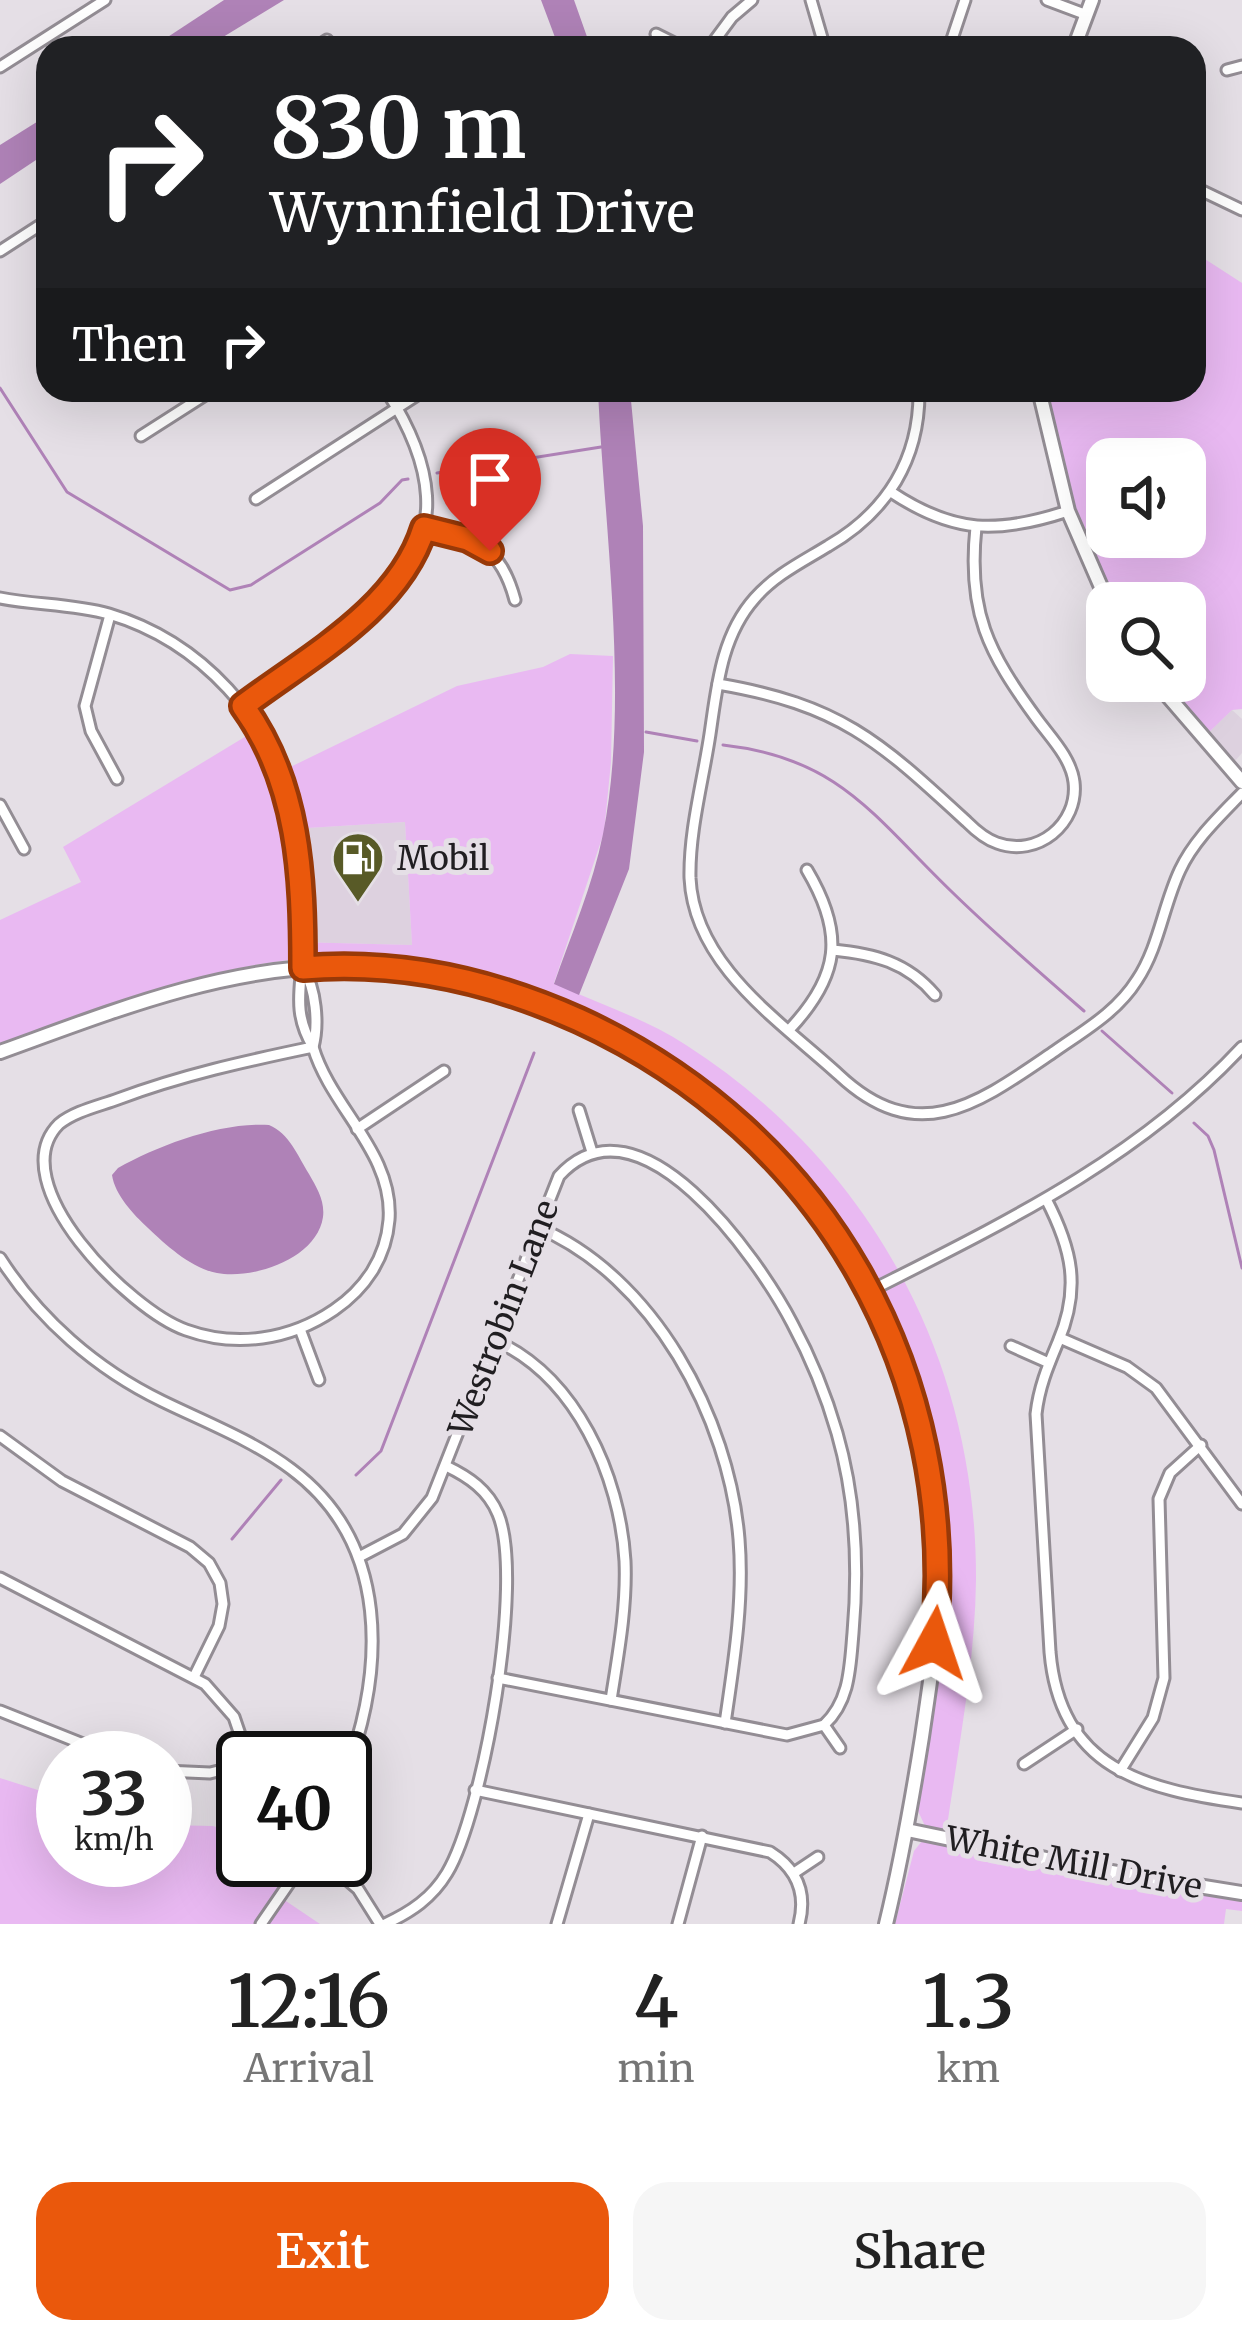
<!DOCTYPE html>
<html lang="en">
<head>
<meta charset="utf-8">
<style>
  body { margin:0; font-family:Merriweather,serif; background:#f6f6f6; color:#222; height:100vh; display:flex; flex-direction:column; font-size:45px; white-space:nowrap }
  * { box-sizing:border-box; margin:0 }
  p { font-size:39px; color:#767676 }
  .icon { flex:none; width:66px; height:66px; fill:none; stroke:currentColor; stroke-width:2; stroke-linecap:round; stroke-linejoin:round }
  .map { position:relative; height:1924px; overflow:hidden }
  .details { display:flex; flex-direction:column; background:#fff; flex:1 }
  .details>* { flex:none }
  .top-card { position:absolute; left:36px; top:36px; width:1170px; height:366px; border-radius:36px; box-shadow:0 12px 48px #0002; background:#202124; color:#fff; overflow:hidden }
  .fabs { position:absolute; left:1086px; top:438px; display:grid; gap:24px }
  .fabs a { display:grid; place-items:center; width:120px; height:120px; border-radius:24px; background:#fff; box-shadow:0 12px 48px #0002; font-size:60px }
  .speed { position:absolute; left:36px; top:1731px; display:flex; gap:24px; font-size:60px; font-weight:700; text-align:center }
  .speed>* { display:grid; place-content:center; width:156px; height:156px; border-radius:50%; background:#fff; box-shadow:0 12px 48px #0002; line-height:1 }
  .speed small { font-size:30px; font-weight:400 }
  .speed .limit { border:6px solid #111; border-radius:18px; background:#fff; color:#111 }
  .pin { position:absolute; display:grid; place-items:center; width:102px; height:102px; color:#fff; margin:-123px -51px; border-radius:50% 50% 50% 0; rotate:-45deg; box-shadow:0 0 12px #0007 }
  .pin .icon { rotate:45deg }
  .me { position:absolute; width:132px; margin:-66px; rotate:5deg; stroke-linejoin:round; filter:drop-shadow(0 0 9px #0008) }
  .turn { display:flex; align-items:center; gap:42px; height:252px; padding:0 36px; font-size:54px }
  .turn .icon { width:156px; height:156px; stroke-width:2.5 }
  .turn b { display:block; font-size:84px; line-height:102px }
  .then { display:flex; align-items:center; height:114px; padding:0 36px; background:#0003; gap:24px; font-size:45px }
  .eta { display:flex; justify-content:space-evenly; align-items:center; height:204px; text-align:center }
  .eta b { font-size:72px; font-weight:600; line-height:84px }
  .button { display:flex; gap:24px; margin-top:auto; padding:24px 36px }
  .button a { flex:1; height:138px; border-radius:36px; background:#ea580c; color:#fff; font-size:48px; font-weight:600; line-height:138px; text-align:center }
  .button a+a { background:#f6f6f6; color:#222 }
  .map>svg:first-child { display:block }
  .built { fill:#ddd1df }
  .green { fill:#e9b9f2; fill-rule:evenodd }
  .water { fill:#af82b7 }
  .lines { fill:none; stroke-linecap:round; stroke-linejoin:round }
  .stream { stroke:#af82b7; stroke-width:3 }
  .minor-casing { stroke:#938d94; stroke-width:15 }
  .tertiary-casing { stroke:#938d94; stroke-width:18 }
  .minor { stroke:#fff; stroke-width:9 }
  .tertiary { stroke:#fff; stroke-width:12 }
  .route-casing { stroke:#983908; stroke-width:30 }
  .route { stroke:#ea580c; stroke-width:21 }
  .labels { text-anchor:middle; stroke-width:10; stroke-linejoin:round; paint-order:stroke }
  .poi-label { font-size:33px; fill:#201e21; stroke:#e5dfe6; text-anchor:start }
  .street-label { font-size:33px; fill:#201e21; stroke:#e5dfe6 }
</style>
</head>
<body>
<div class="map">
<svg width="1242" height="1924" viewBox="0 0 1242 1924">
  <rect width="100%" height="100%" fill="#e5dfe6"/>
  <g class="built">
    <polygon points="1232,710 1242,719 1242,753 1232,764 1205,736"/>
    <polygon points="405,822 412,945 296,942 291,829"/>
  </g>
  <g class="green">
    <path d="M1194,252L1242,283V709L1232,710L1205,736L1162,681H1185V603H1114L1071,502L1045,390H1194ZM1107,459H1185V537H1107Z"/>
    <path d="M570,654L613,656L611,762L604,832L554,983C598,1004 645,1018 686,1045C871,1164 977,1360 976,1580C975,1664 958,1750 946,1833L925,1826L918,1811C939,1688 957,1567 931,1443C890,1242 743,1085 559,1005C483,973 405,953 321,957C208,964 105,1007 0,1046V920L81,882L63,847L253,732L276,774L457,686L543,667ZM405,822L412,945L296,942L291,829Z"/>
    <polygon points="0,1778 63,1798 63,1860 165,1860 165,1825 213,1826 243,1836 243,1860 291,1860 297,1863 277,1895 320,1924 0,1924"/>
    <polygon points="930,1840 1242,1897 1242,1911 1226,1909 1224,1924 895,1924 914,1851 922,1841"/>
  </g>
  <g class="water">
    <polygon points="224,0 284,0 205,48 151,48"/>
    <polygon points="541,0 574,0 591,48 559,48"/>
    <polygon points="48,115 48,152 0,184 0,145"/>
    <path d="M598,390H630L643,526L644,752L629,869L579,995L554,984C571,935 593,885 603,834C630,700 604,528 598,390Z"/>
    <path d="M269,1125C289,1133 298,1156 309,1174C317,1188 325,1201 323,1217C317,1259 252,1280 217,1273C191,1268 167,1246 148,1228C133,1214 115,1195 112,1175L118,1168C159,1145 221,1122 269,1125Z"/>
  </g>
  <g class="lines">
    <g class="stream">
      <polyline points="0,388 67,492 230,590 251,585 380,503 402,480 408,479"/>
      <polyline points="437,473 601,447"/>
      <polyline points="646,732 697,741"/>
      <path d="M723,745C840,758 874,817 952,892C994,933 1039,972 1084,1011"/>
      <polyline points="1102,1031 1172,1093"/>
      <polyline points="1194,1123 1208,1136 1214,1150 1242,1268"/>
      <polyline points="356,1475 381,1451 534,1053"/>
      <polyline points="232,1539 281,1480"/>
    </g>
    <g class="minor-casing">
      <g id="minor">
        <polyline points="811,0 825,48"/>
        <polyline points="1047,0 1087,15"/>
        <polyline points="656,34 684,48"/>
        <polyline points="315,48 327,40"/>
        <polyline points="709,48 732,17 752,0"/>
        <polyline points="949,48 965,0"/>
        <polyline points="0,67 105,0"/>
        <polyline points="1227,70 1242,66"/>
        <polyline points="1194,187 1242,210"/>
        <polyline points="0,251 48,220"/>
        <path d="M919,390C920,459 887,512 828,546C802,562 775,575 755,598C721,636 717,687 710,734C703,781 689,831 690,878C694,965 780,1021 839,1075C919,1150 980,1102 1055,1051C1085,1030 1117,1012 1137,980C1159,947 1163,906 1180,870C1194,840 1219,817 1242,793"/>
        <polyline points="141,436 213,390"/>
        <path d="M891,492C954,534 998,534 1068,511"/>
        <polyline points="256,499 425,390"/>
        <path d="M424,528C476,541 500,544 515,600"/>
        <path d="M0,598C36,605 73,604 109,614C200,641 274,720 292,813C301,854 299,899 302,941C305,981 289,1007 313,1047C319,1024 316,989 303,968"/>
        <polyline points="110,615 85,706 91,731 117,779"/>
        <path d="M718,684C841,705 879,741 967,822C976,831 985,839 997,843C1037,858 1079,824 1074,782C1071,758 1051,738 1037,719C988,652 967,612 976,527"/>
        <path d="M243,706L383,598C450,533 431,460 386,390"/>
        <polyline points="0,805 24,849"/>
        <path d="M833,950C874,954 907,962 935,995"/>
        <path d="M789,1030C840,976 845,934 807,870"/>
        <path d="M313,1047C331,1108 394,1153 389,1220C386,1258 365,1289 334,1310C290,1340 236,1348 186,1330C131,1311 0,1183 59,1124C75,1111 99,1106 118,1099C182,1075 246,1061 313,1047Z"/>
        <polyline points="579,1110 592,1152"/>
        <polyline points="357,1129 444,1071"/>
        <path d="M1046,1199C1072,1249 1081,1288 1058,1342C1048,1366 1039,1387 1036,1414L1050,1652C1060,1769 1144,1789 1242,1803"/>
        <path d="M537,1227C654,1276 729,1418 739,1539C744,1600 734,1662 725,1723"/>
        <path d="M0,1258C39,1319 96,1369 162,1401C205,1422 252,1440 291,1469C391,1543 385,1670 345,1776"/>
        <path d="M870,1291C1004,1223 1138,1159 1242,1047"/>
        <polyline points="300,1329 319,1380"/>
        <polyline points="1060,1338 1127,1367 1156,1388 1242,1504"/>
        <path d="M494,1340C576,1376 620,1476 625,1561C627,1607 618,1655 611,1700"/>
        <polyline points="1011,1346 1049,1363"/>
        <polyline points="0,1436 62,1481 190,1547 209,1563 220,1583 223,1604 219,1626 194,1677"/>
        <path d="M359,1557L403,1534L432,1498L559,1176C639,1088 758,1258 792,1323C811,1358 826,1395 837,1433C856,1499 859,1565 853,1633C850,1667 850,1701 824,1725L787,1735L498,1678"/>
        <polyline points="0,1578 205,1684 234,1717 248,1758"/>
        <polyline points="0,1711 118,1758"/>
        <polyline points="824,1725 840,1748"/>
        <polyline points="1024,1764 1077,1729"/>
        <polyline points="165,1771 210,1773 243,1765"/>
        <polyline points="1120,1771 1153,1718 1164,1678 1159,1499 1170,1473 1201,1445"/>
        <path d="M475,1790L770,1852C797,1869 807,1893 799,1924"/>
        <polyline points="324,1860 358,1889 380,1924"/>
        <polyline points="794,1873 818,1857"/>
        <polyline points="261,1924 305,1860"/>
        <path d="M385,1924C411,1912 432,1898 447,1873C483,1813 525,1579 498,1514C488,1490 469,1477 446,1466"/>
        <polyline points="557,1924 589,1814"/>
        <polyline points="678,1924 702,1836"/>
      </g>
    </g>
    <g class="tertiary-casing">
      <g id="tertiary">
        <polyline points="1074,48 1092,0"/>
        <polyline points="1039,390 1068,511 1108,603"/>
        <polyline points="1155,681 1242,782"/>
        <path d="M0,1052C111,1012 221,967 342,966C651,963 914,1227 939,1529C944,1598 932,1668 922,1737C912,1800 901,1862 886,1924"/>
        <polyline points="907,1830 1099,1870 1242,1893"/>
      </g>
    </g>
    <use href="#minor" class="minor"/>
    <use href="#tertiary" class="tertiary"/>
  </g>
  <g class="lines">
    <g class="route-casing">
      <path id="route" d="M490,551L468,539L424,528C399,609 308,657 243,706C299,783 303,876 303,968C398,960 492,981 579,1020C825,1133 961,1374 934,1643"/>
    </g>
    <use href="#route" class="route"/>
  </g>
  <defs>
    <g id="fuel-pin" transform="scale(2.7)"><path d="M0 17L-7.5 6A9.5 9.5 0 1 1 7.5 6Z" fill="#585a27" stroke="#e5dfe6"/><path d="M-5.5-6h7V0h2V4h1.3V-2.5L3-4.5l.8-.8L6-3V5H2.5V1h-1V6h-7ZM-4.2-4.7v3.2H.2V-4.7Z" fill="#fff"/></g>
  </defs>
  <g fill-rule="evenodd">
    <use href="#fuel-pin" x="358" y="858"/>
  </g>
  <g class="labels">
    <g class="poi-label">
      <text x="397" y="870">Mobil</text>
    </g>
    <g class="street-label">
      <text transform="translate(503 1318) rotate(-69)" y="12">Westrobin Lane</text>
      <text transform="translate(1074 1862) rotate(11)" y="12">White Mill Drive</text>
    </g>
  </g>
</svg>
<div class="fabs">
<a><svg class="icon" aria-label="sound" viewBox="0 0 24 24"><path d="M4 9h4l5-4v14l-5-4H4zM17 9q2 3 0 6"/></svg></a>
<a><svg class="icon" aria-label="search" viewBox="0 0 24 24"><circle cx="10" cy="10" r="6"/><path d="M15 15l6 6"/></svg></a>
</div>
<div class="speed"><div>33<small>km/h</small></div><div class="limit">40</div></div>
<div class="pin" style="left:490px;top:551px;background:#d93025"><svg class="icon" aria-label="arrive" viewBox="0 0 24 24"><path d="M6 21V4h12l-3 4 3 4H6"/></svg></div>
<svg class="me" style="left:934px;top:1643px" viewBox="-20 -20 40 40"><path d="M0-17L14 15 0 8-14 15z" fill="#ea580c" stroke="#fff" stroke-width="4"/></svg>
<div class="top-card">
<div class="turn"><svg class="icon" aria-label="right" viewBox="0 0 24 24"><path d="M7 20v-9h11M14 6l5 5-5 5"/></svg><div><b>830 m</b>Wynnfield Drive</div></div>
<div class="then">Then<svg class="icon" aria-label="right" viewBox="0 0 24 24"><path d="M7 20v-9h11M14 6l5 5-5 5"/></svg></div>
</div>
</div>
<section class="details">
<div class="eta">
<div><b>12:16</b><p>Arrival</p></div>
<div><b>4</b><p>min</p></div>
<div><b>1.3</b><p>km</p></div>
</div>
<div class="button"><a>Exit</a><a>Share</a></div>
</section>
</body>
</html>
